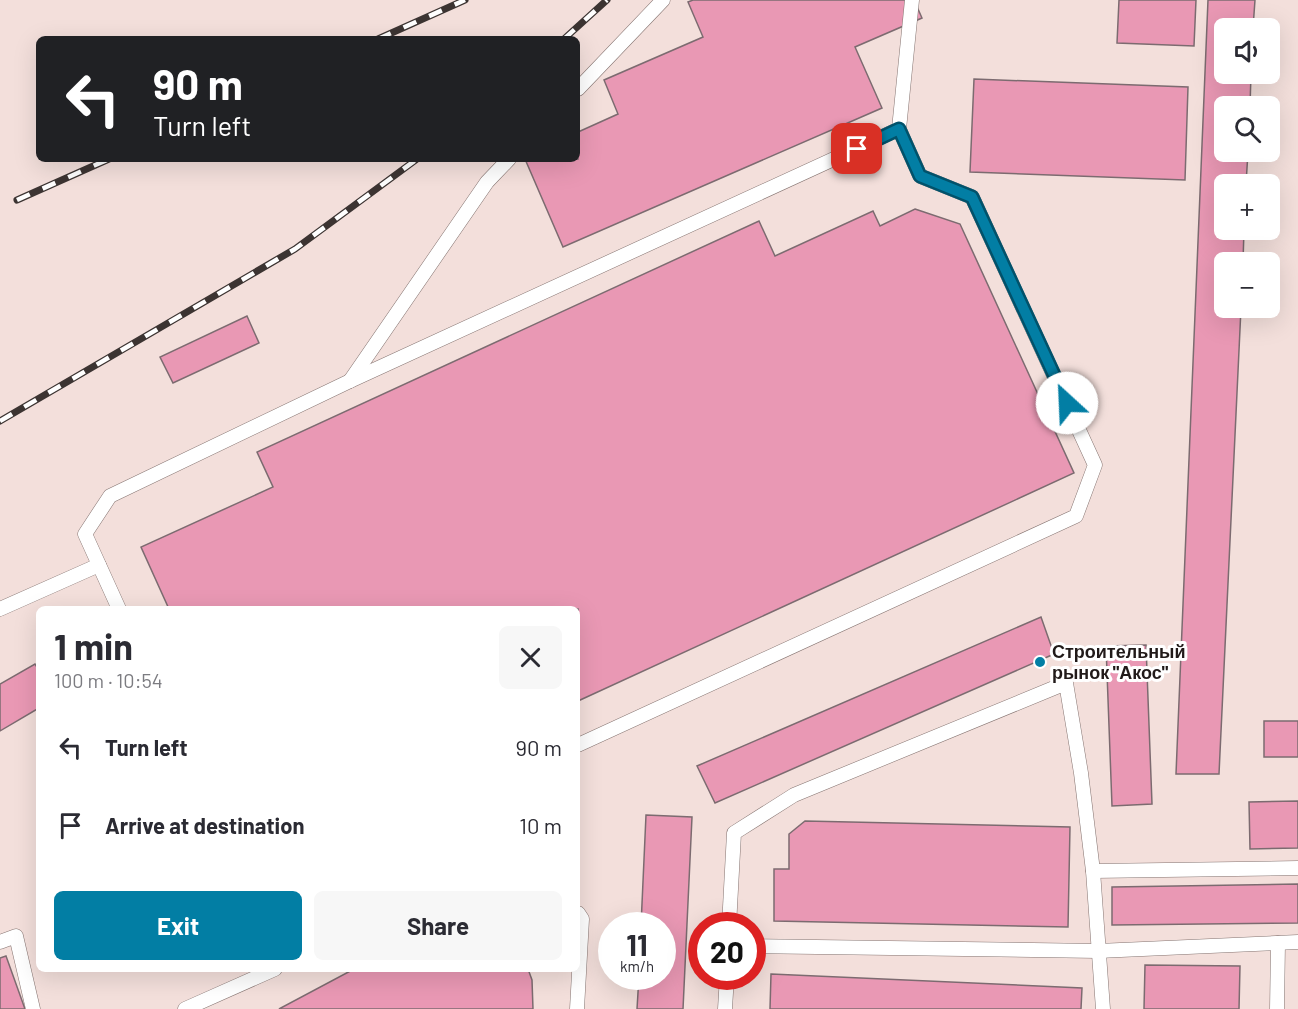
<!DOCTYPE html>
<html lang="en">
<head>
<meta charset="utf-8">
<style>
  body { margin:0; font-family:Barlow,sans-serif; background:#f7f7f7; color:#2b2b33; height:100vh; display:flex; flex-direction:column; font-size:22px; white-space:nowrap }
  * { box-sizing:border-box; margin:0 }
  p { font-size:20px; color:#7c7c81 }
  .icon { flex:none; width:33px; height:33px; fill:none; stroke:currentColor; stroke-width:2; stroke-linecap:round; stroke-linejoin:round }
  .map { position:relative; flex:1; overflow:hidden }
  .sheet { position:absolute; left:36px; top:606px; width:544px; height:366px; display:flex; flex-direction:column; background:#fff; border-radius:9px; box-shadow:0 6px 24px #0002 }
  .sheet>* { flex:none }
  .hud { position:absolute; left:36px; top:36px; width:544px; height:126px; border-radius:9px; box-shadow:0 6px 24px #0002; background:#202124; color:#fff; overflow:hidden }
  .buttons { position:absolute; left:1214px; top:18px; display:grid; gap:12px }
  .buttons a { display:grid; place-items:center; width:66px; height:66px; border-radius:9px; background:#fff; box-shadow:0 6px 24px #0002; font-size:30px }
  .speed { position:absolute; left:598px; top:912px; display:flex; gap:12px; font-size:30px; font-weight:700; text-align:center }
  .speed>* { display:grid; place-content:center; width:78px; height:78px; border-radius:50%; background:#fff; box-shadow:0 6px 24px #0002; line-height:1 }
  .speed small { font-size:15px; font-weight:400 }
  .speed .limit { border:9px solid #d22; background:#fff; color:#111 }
  .pin { position:absolute; display:grid; place-items:center; width:51px; height:51px; color:#fff; margin:-26px; border-radius:12px; box-shadow:0 3px 9px #0006 }
  .me { position:absolute; width:66px; margin:-33px; rotate:335deg; stroke-linejoin:round; filter:drop-shadow(0 0 4px #0008) }
  .turn { display:flex; align-items:center; gap:21px; height:126px; padding:0 18px; font-size:27px }
  .turn .icon { width:78px; height:78px; stroke-width:2.5 }
  .turn b { display:block; font-size:42px; line-height:51px }
  .round { display:grid; place-items:center; flex:none; width:63px; height:63px; border-radius:9px; background:#f7f7f7 }
  .headline { display:flex; align-items:center; justify-content:space-between; height:102px; padding:0 18px }
  h1 { font-size:36px; font-weight:700; line-height:45px }
  .action { display:flex; gap:12px; margin-top:auto; padding:12px 18px }
  .action a { flex:1; height:69px; border-radius:9px; background:#027ea4; color:#fff; font-size:24px; font-weight:700; line-height:69px; text-align:center }
  .action a+a { background:#f7f7f7; color:#2b2b33 }
  ul { padding:0; list-style:none }
  li { display:flex; align-items:center; gap:18px; height:78px; padding:0 18px }
  li div { flex:1 }
  li b { display:block; font-size:22px }
  li em { font-style:normal }
  .map>svg:first-child { display:block }
  .building { fill:#e998b4; stroke:#7c6b70; stroke-width:1.5 }
  .lines { fill:none; stroke-linecap:round; stroke-linejoin:round }
  .service-casing { stroke:#857471; stroke-width:15 }
  .service { stroke:#fff; stroke-width:14 }
  .rail-casing { stroke:#3c3432; stroke-width:7 }
  .rail { stroke:#fff; stroke-width:4.5; stroke-dasharray:14; stroke-linecap:butt }
  .route-casing { stroke:#01526b; stroke-width:15 }
  .route { stroke:#027ea4; stroke-width:10 }
  .poi-dot { fill:#027ea4; stroke:#fff; stroke-width:2 }
  .labels { text-anchor:middle; stroke-width:6; stroke-linejoin:round; paint-order:stroke }
  .poi-label { font-size:18px; font-weight:bold; fill:#211a19; stroke:#fff; text-anchor:start }
</style>
</head>
<body>
<div class="map">
<svg width="1298" height="1009" viewBox="0 0 1298 1009">
  <rect width="100%" height="100%" fill="#f3dfdb"/>
  <g class="building">
    <polygon points="693,0 914,0 922,18 855,47 882,108 563,247 525,159 578,159 578,132 618,114 604,80 703,37 688,2"/>
    <polygon points="1119,0 1196,0 1194,46 1117,43"/>
    <polygon points="1208,0 1255,0 1253,28 1224,28 1224,74 1251,74 1250,106 1224,106 1224,152 1248,152 1246,184 1224,184 1224,230 1244,230 1243,262 1224,262 1224,308 1241,308 1219,774 1176,774"/>
    <polygon points="974,79 1188,87 1185,180 970,172"/>
    <polygon points="915,209 960,224 1074,473 578,701 578,609 169,609 141,547 273,487 257,452 759,221 775,256 873,211 880,226"/>
    <polygon points="247,316 259,343 173,383 160,357"/>
    <polygon points="1041,617 1054,654 715,803 697,766"/>
    <polygon points="1146,645 1152,804 1112,806 1106,646"/>
    <polygon points="35,664 39,671 39,708 0,731 0,684"/>
    <rect x="1264" y="721" width="34" height="36"/>
    <polygon points="1298,801 1298,848 1250,849 1249,802"/>
    <polygon points="646,815 692,817 683,1009 637,1009 639,976 663,976 663,926 641,926"/>
    <polygon points="805,821 1070,827 1068,927 774,921 774,869 789,869 789,834"/>
    <polygon points="1298,884 1298,923 1112,925 1112,887"/>
    <polygon points="6,956 25,1009 0,1009 0,958"/>
    <polygon points="1145,965 1240,966 1239,1009 1144,1009"/>
    <polygon points="354,969 528,969 532,980 533,1009 279,1009"/>
    <polygon points="771,974 1082,988 1081,1009 770,1009"/>
  </g>
  <g class="lines">
    <g class="service-casing">
      <g id="service">
        <polyline points="578,89 663,0"/>
        <polyline points="350,381 487,182 509,159"/>
        <polyline points="0,609 99,565"/>
        <polyline points="119,609 85,534 110,496 350,381 899,129"/>
        <polyline points="578,745 1076,516 1095,465 972,197 920,176 899,129 912,0"/>
        <polyline points="1093,871 1298,868"/>
        <polyline points="729,926 734,833 794,795 1066,683 1081,773 1093,871 1103,1009"/>
        <polyline points="0,942 16,936 33,1009"/>
        <polyline points="753,946 1098,951 1298,942"/>
        <polyline points="185,1009 275,969"/>
        <polyline points="577,1009 582,919 578,913"/>
        <polyline points="725,1009 727,976"/>
        <polyline points="1277,1009 1278,943"/>
      </g>
    </g>
    <use href="#service" class="service"/>
    <g class="rail-casing">
      <g id="rail">
        <polyline points="378,39 465,0"/>
        <polyline points="564,39 607,0"/>
        <polyline points="17,200 109,159"/>
        <polyline points="0,421 295,249 417,159"/>
      </g>
    </g>
    <use href="#rail" class="rail"/>
  </g>
  <g class="lines">
    <g class="route-casing">
      <polyline id="route" points="857,149 899,129 920,176 972,197 1067,403"/>
    </g>
    <use href="#route" class="route"/>
  </g>
  <circle class="poi-dot" cx="1040" cy="662" r="6"/>
  <g class="labels">
    <g class="poi-label">
      <text x="1052" y="658">Строительный<tspan x="1052" dy="21">рынок "Акос"</tspan></text>
    </g>
  </g>
</svg>
<div class="buttons">
<a><svg class="icon" aria-label="sound" viewBox="0 0 24 24"><path d="M4 9h4l5-4v14l-5-4H4zM17 9q2 3 0 6"/></svg></a>
<a><svg class="icon" aria-label="search" viewBox="0 0 24 24"><circle cx="10" cy="10" r="6"/><path d="M15 15l6 6"/></svg></a>
<a>+</a>
<a>−</a>
</div>
<div class="speed"><div>11<small>km/h</small></div><div class="limit">20</div></div>
<div class="pin" style="left:857px;top:149px;background:#d93025"><svg class="icon" aria-label="arrive" viewBox="0 0 24 24"><path d="M6 21V4h12l-3 4 3 4H6"/></svg></div>
<svg class="me" style="left:1067px;top:403px" viewBox="-20 -20 40 40"><circle r="19" fill="#fff"/><path d="M0-13L10 11 0 6-10 11z" fill="#027ea4"/></svg>
<div class="hud">
<div class="turn"><svg class="icon" aria-label="left" viewBox="0 0 24 24"><path d="M17 20v-9H6M10 6l-5 5 5 5"/></svg><div><b>90 m</b>Turn left</div></div>
</div>
<section class="sheet">
<div class="headline"><div><h1>1 min</h1><p>100 m · 10:54</p></div><a class="round"><svg class="icon" aria-label="close" viewBox="0 0 24 24"><path d="M6 6l12 12M18 6L6 18"/></svg></a></div>
<ul>
<li><svg class="icon" aria-label="left" viewBox="0 0 24 24"><path d="M17 20v-9H6M10 6l-5 5 5 5"/></svg><div><b>Turn left</b></div><em>90 m</em></li>
<li><svg class="icon" aria-label="arrive" viewBox="0 0 24 24"><path d="M6 21V4h12l-3 4 3 4H6"/></svg><div><b>Arrive at destination</b></div><em>10 m</em></li>
</ul>
<div class="action"><a>Exit</a><a>Share</a></div>
</section>
</div>
</body>
</html>
